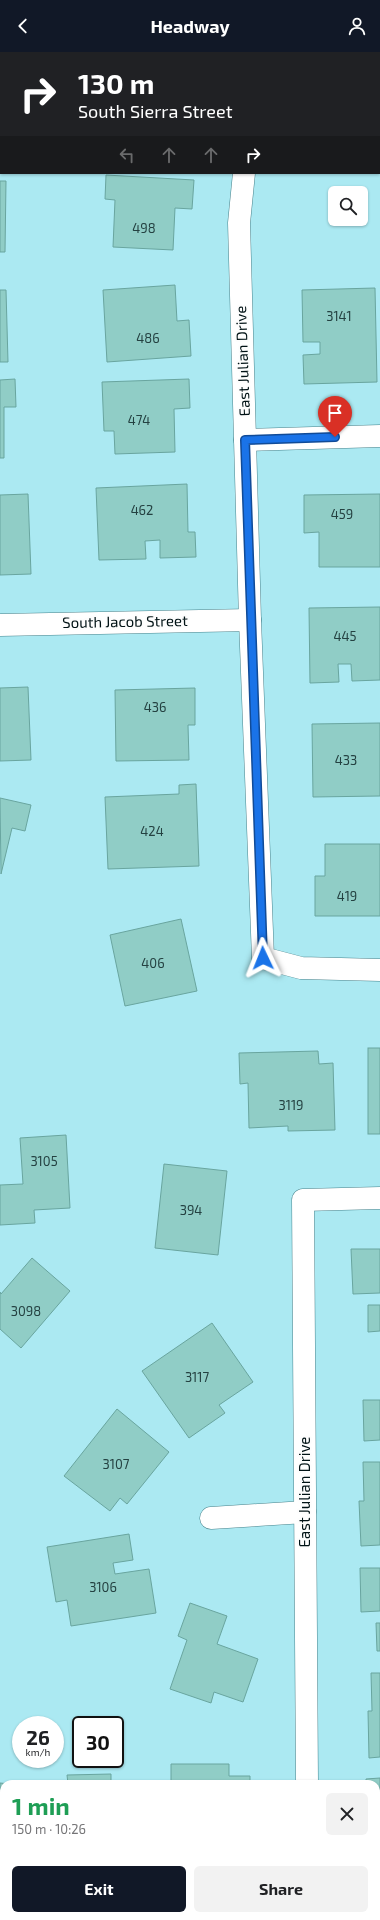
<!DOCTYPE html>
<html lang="en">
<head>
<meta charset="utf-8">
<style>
  body { margin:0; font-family:"Exo 2",sans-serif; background:#f2f2f2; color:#202124; height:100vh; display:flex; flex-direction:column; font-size:15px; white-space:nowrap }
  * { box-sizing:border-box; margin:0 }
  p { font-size:13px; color:#757577 }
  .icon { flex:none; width:22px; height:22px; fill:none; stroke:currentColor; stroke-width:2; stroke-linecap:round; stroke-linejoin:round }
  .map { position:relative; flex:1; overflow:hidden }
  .drawer { position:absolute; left:0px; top:1728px; width:380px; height:140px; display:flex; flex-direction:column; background:#fff; border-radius:12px 12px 0 0; box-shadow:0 1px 3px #0004 }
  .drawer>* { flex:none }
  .hud { position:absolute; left:0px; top:0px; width:380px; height:122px; box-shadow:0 1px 3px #0004; background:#202124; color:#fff; overflow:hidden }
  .buttons { position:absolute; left:328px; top:134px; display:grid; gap:8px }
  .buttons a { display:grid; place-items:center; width:40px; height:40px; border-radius:6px; background:#fff; box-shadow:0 1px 3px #0004; font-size:20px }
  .speed { position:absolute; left:12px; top:1664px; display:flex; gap:8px; font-size:20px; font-weight:700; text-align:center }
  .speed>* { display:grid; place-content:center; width:52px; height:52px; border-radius:50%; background:#fff; box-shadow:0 1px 3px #0004; line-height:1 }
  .speed small { font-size:10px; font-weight:400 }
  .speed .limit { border:2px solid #111; border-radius:6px; background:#fff; color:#111 }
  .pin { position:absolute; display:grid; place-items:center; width:34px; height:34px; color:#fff; margin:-41px -17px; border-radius:50% 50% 50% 0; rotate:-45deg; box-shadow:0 0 4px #0007 }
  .pin .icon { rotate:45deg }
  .me { position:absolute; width:44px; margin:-22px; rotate:358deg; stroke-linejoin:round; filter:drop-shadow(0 0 3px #0008) }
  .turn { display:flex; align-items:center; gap:14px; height:84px; padding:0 12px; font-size:18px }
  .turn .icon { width:52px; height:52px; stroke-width:2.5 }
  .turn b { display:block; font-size:28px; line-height:34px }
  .lanes { display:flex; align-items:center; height:38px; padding:0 12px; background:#0003; justify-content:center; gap:20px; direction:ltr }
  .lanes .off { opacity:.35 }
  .round { display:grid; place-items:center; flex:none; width:42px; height:42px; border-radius:6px; background:#f2f2f2 }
  .head { display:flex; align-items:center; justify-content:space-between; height:68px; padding:0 12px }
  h1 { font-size:24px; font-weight:700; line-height:30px; color:#1e9e55 }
  .button { display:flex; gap:8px; margin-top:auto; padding:8px 12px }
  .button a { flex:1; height:46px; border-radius:6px; background:#111827; color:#fff; font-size:16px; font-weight:700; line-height:46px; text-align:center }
  .button a+a { background:#f2f2f2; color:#202124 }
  header { display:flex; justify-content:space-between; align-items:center; height:52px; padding:0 12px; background:#111827; color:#fff; font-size:18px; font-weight:700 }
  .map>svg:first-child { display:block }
  .building { fill:#90cdc6; stroke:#69a59f }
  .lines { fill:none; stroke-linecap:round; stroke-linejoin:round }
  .minor-casing { stroke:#48838c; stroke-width:23 }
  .minor { stroke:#fff; stroke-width:22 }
  .route-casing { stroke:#114b97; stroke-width:10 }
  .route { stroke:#1a73e8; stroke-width:7 }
  .labels { text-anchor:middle; stroke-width:4; stroke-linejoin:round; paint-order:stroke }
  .number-label { font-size:13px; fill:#244141 }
  .street-label { font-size:15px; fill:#001215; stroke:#fdfdfd }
</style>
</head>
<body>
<header><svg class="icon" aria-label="back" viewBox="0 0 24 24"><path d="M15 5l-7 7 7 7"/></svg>Headway<svg class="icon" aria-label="person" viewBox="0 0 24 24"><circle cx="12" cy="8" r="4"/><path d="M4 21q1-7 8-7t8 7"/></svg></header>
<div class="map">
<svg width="380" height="1868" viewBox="0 0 380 1868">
  <rect width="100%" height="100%" fill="#abe9f2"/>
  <g class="building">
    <polygon points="333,0 365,0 368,1 333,1"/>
    <polygon points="379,5 380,5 379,93"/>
    <rect x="0" y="20" width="1" height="73"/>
    <polygon points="106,123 194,128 192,157 175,156 173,198 113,195 115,148 105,147"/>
    <polygon points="0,129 6,129 5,200 0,200"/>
    <polygon points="175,233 177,269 189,268 191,304 107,310 103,238"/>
    <polygon points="375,236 377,330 304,332 303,303 320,302 320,290 303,290 302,238"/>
    <polygon points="0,238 6,238 8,310 0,310"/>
    <polygon points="15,327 16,355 4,355 4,406 0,406 0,328"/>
    <polygon points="189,327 190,356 174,357 175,400 115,402 114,379 104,379 102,330"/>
    <polygon points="187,432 188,480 195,480 196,505 160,506 160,488 145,489 146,507 99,508 96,436"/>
    <polygon points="28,442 31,522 0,523 0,443"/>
    <polygon points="380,442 380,515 319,515 319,480 304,481 304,443"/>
    <polygon points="380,555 380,628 352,629 351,612 338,612 339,630 310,631 309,556"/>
    <polygon points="28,635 31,708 0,709 0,636"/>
    <polygon points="195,636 195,673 188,673 189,708 116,709 115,638"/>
    <polygon points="380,671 380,744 313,745 312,672"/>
    <polygon points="196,732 199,814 108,817 105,745 179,742 179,733"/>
    <polygon points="0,746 31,753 25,779 12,776 1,822"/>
    <polygon points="325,792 380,792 380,864 315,864 315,824 325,824"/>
    <polygon points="181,867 197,939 125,954 110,883"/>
    <rect x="368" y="996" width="12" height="86"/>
    <polygon points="318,999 319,1012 333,1011 335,1078 288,1079 288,1074 249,1076 248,1031 240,1032 239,1001"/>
    <polygon points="66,1083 70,1156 34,1158 35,1171 0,1173 0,1133 23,1132 20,1086"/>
    <polygon points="164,1112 227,1119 218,1203 155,1196"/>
    <polygon points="351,1197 380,1197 380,1241 353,1242"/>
    <polygon points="32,1206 70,1239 21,1296 0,1277 0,1240 1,1242"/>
    <polygon points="368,1253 380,1253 380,1279 368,1280"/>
    <polygon points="212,1271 253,1330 219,1353 225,1361 189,1386 142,1319"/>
    <polygon points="363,1348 380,1348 380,1388 364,1389"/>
    <polygon points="117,1357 169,1400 127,1452 120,1446 110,1459 64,1424"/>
    <polygon points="363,1410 380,1410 380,1493 361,1494 359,1449 364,1449"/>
    <polygon points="129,1482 133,1508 113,1511 115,1522 149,1517 156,1561 71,1574 67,1548 56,1550 47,1495"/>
    <polygon points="360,1516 380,1516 380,1559 361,1560"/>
    <polygon points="190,1551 227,1564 217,1592 258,1607 243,1650 214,1640 211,1651 170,1637 187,1588 178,1584"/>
    <polygon points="376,1571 380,1571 380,1599 377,1599"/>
    <polygon points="371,1621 380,1621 380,1705 369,1706 368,1659 372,1659"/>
    <polygon points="171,1712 229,1712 229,1724 250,1724 250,1732 171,1732"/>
    <polygon points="111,1722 111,1732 68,1732 67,1723"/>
    <polygon points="380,1726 380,1771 376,1772 376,1732 366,1732 366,1727"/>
    <polygon points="0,1731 10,1732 4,1732 4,1811 0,1811"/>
  </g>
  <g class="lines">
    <g class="minor-casing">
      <g id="minor">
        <polyline points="264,1 264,0"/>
        <polyline points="244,121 239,171 250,568 263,906 301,916 380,918"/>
        <polyline points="245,388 380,384"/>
        <polyline points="0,573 250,568"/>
        <polyline points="211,1466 305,1460"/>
        <polyline points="307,1732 303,1148 380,1146"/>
        <polyline points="246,1868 309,1866"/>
      </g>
    </g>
    <use href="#minor" class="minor"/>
  </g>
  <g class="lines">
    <g class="route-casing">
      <polyline id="route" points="263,906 245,388 335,385"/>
    </g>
    <use href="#route" class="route"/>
  </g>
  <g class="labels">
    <g class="number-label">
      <text x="144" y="181">498</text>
      <text x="339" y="269">3141</text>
      <text x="148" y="291">486</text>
      <text x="139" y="373">474</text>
      <text x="142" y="463">462</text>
      <text x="342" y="467">459</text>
      <text x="345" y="589">445</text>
      <text x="155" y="660">436</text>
      <text x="346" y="713">433</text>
      <text x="152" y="784">424</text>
      <text x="347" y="849">419</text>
      <text x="153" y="916">406</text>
      <text x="291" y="1058">3119</text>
      <text x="44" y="1114">3105</text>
      <text x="191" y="1163">394</text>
      <text x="26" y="1264">3098</text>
      <text x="197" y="1330">3117</text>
      <text x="116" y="1417">3107</text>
      <text x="103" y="1540">3106</text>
    </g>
    <g class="street-label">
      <text transform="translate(243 309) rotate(-92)" y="5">East Julian Drive</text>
      <text transform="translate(125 570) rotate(-1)" y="5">South Jacob Street</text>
      <text transform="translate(305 1440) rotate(-90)" y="5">East Julian Drive</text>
    </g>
  </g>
</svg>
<div class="buttons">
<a><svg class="icon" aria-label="search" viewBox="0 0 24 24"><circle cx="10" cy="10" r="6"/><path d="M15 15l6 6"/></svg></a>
</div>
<div class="speed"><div>26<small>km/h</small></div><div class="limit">30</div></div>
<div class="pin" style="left:335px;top:385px;background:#d93025"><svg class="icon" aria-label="arrive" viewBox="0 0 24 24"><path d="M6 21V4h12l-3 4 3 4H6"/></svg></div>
<svg class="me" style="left:263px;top:906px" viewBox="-20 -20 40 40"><path d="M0-17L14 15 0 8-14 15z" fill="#1a73e8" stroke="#fff" stroke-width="4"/></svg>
<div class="hud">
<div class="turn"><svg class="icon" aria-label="right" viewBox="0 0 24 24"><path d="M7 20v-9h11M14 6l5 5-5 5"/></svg><div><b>130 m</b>South Sierra Street</div></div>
<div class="lanes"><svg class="icon off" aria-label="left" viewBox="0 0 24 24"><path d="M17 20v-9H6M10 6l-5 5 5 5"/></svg><svg class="icon off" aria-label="ahead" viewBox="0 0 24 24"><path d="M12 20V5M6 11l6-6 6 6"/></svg><svg class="icon off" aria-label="ahead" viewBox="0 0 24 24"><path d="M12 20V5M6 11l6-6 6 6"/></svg><svg class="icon" aria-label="right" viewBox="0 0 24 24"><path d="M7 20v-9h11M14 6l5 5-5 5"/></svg></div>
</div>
<section class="drawer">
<div class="head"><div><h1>1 min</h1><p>150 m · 10:26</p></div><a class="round"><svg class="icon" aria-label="close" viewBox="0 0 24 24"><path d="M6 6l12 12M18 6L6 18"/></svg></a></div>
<div class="button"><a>Exit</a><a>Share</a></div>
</section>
</div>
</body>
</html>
